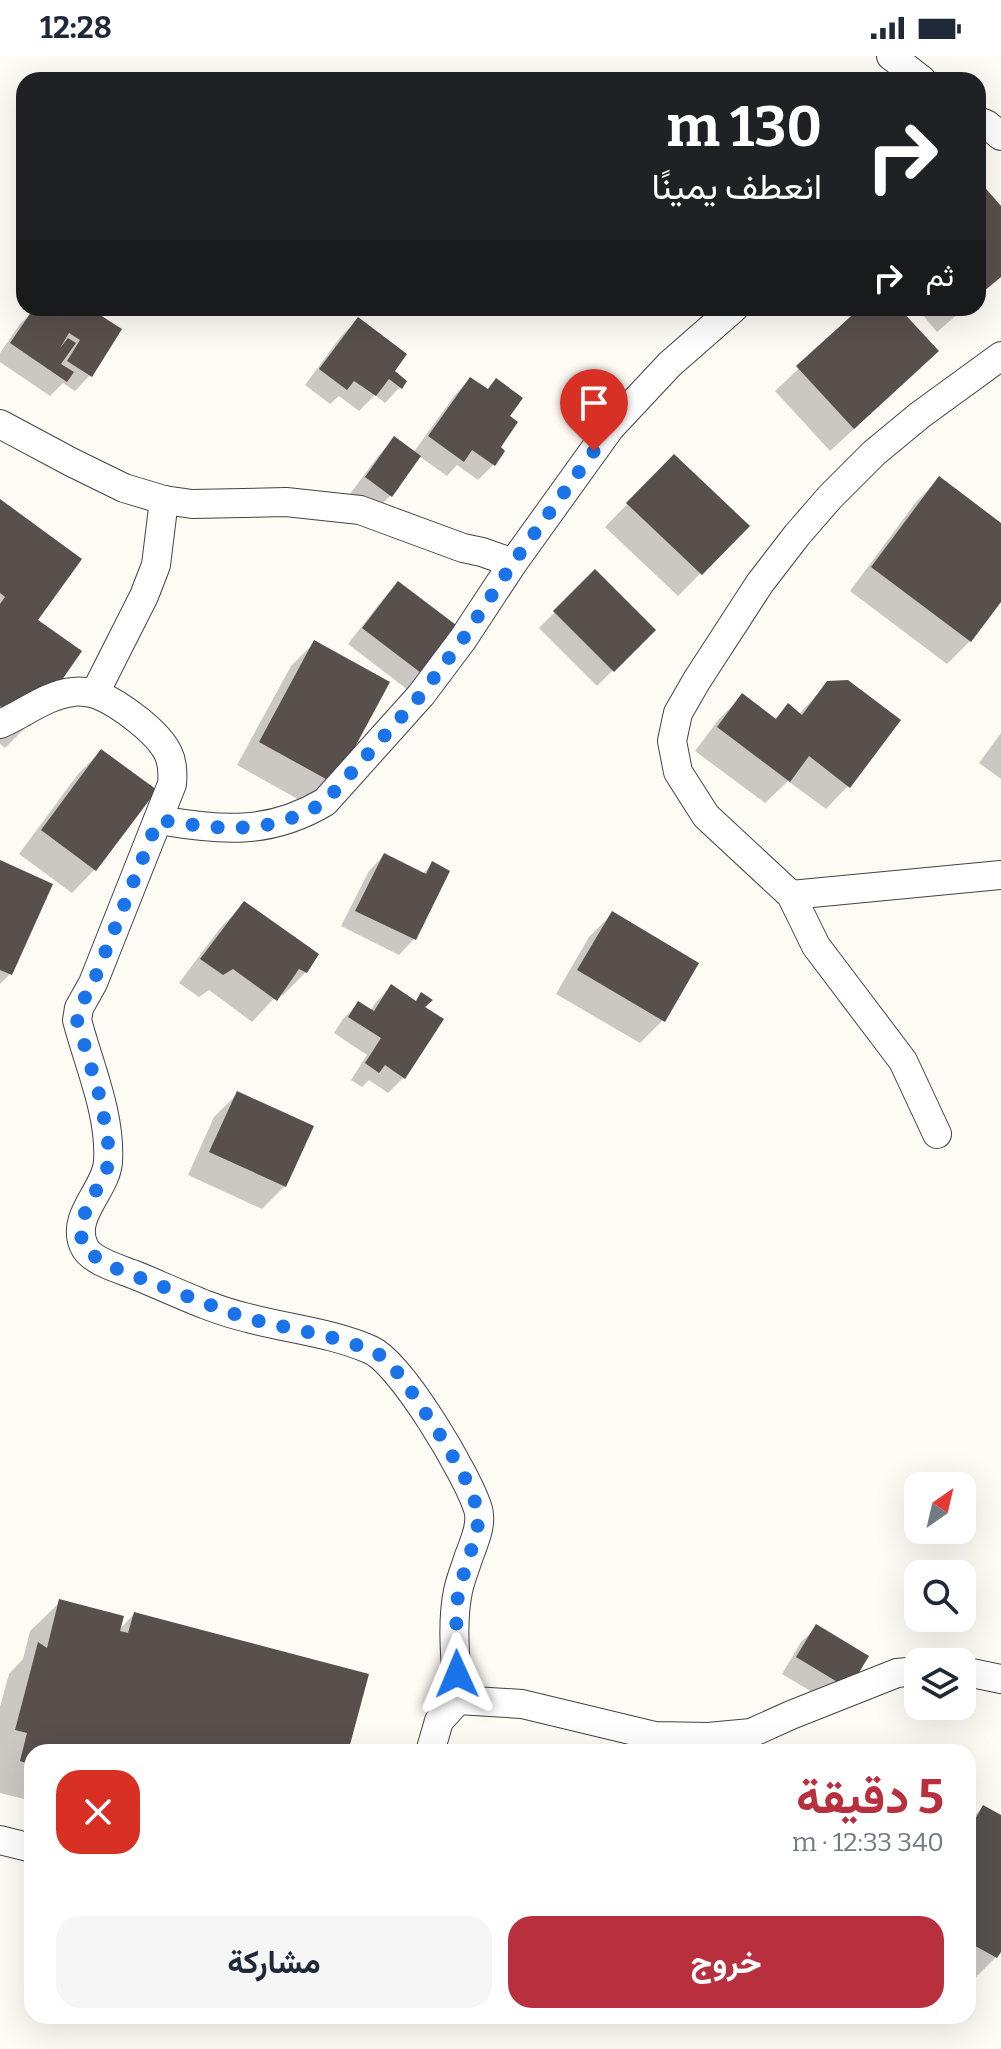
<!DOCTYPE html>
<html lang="ar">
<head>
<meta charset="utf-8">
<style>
  body { margin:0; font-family:Bitter,Vazirmatn,serif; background:#f6f6f7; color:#1f2937; direction:rtl; height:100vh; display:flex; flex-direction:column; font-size:30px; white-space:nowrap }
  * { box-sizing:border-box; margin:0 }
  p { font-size:26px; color:#747a83 }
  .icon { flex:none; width:44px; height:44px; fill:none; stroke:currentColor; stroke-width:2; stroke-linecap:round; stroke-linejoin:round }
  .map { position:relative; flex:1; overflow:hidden; direction:ltr }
  .side { position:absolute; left:24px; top:1688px; width:952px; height:280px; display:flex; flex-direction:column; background:#fff; border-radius:24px; box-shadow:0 8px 32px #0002; direction:rtl }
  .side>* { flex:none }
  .hud { position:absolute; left:16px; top:16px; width:970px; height:244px; border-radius:24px; box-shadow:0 8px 32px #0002; direction:rtl; background:#202124; color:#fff; overflow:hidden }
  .needle { width:52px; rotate:34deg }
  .buttons { position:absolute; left:904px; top:1416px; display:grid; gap:16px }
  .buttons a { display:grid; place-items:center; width:72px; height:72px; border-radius:16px; background:#fff; box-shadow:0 8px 32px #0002; font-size:40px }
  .pin { position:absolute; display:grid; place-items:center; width:68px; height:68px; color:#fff; margin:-82px -34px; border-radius:50% 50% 50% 0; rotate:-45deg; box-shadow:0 0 8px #0007 }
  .pin .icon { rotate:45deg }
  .me { position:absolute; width:88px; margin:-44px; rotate:359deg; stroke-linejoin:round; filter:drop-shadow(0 0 6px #0008) }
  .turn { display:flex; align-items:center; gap:28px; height:168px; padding:0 32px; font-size:36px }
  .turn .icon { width:104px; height:104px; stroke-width:2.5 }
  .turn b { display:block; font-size:56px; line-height:68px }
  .then { display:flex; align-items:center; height:76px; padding:0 32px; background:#0003; gap:16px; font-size:30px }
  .round { display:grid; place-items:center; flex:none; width:84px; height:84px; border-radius:24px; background:#f6f6f7 }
  .headline { display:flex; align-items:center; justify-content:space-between; height:136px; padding:0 32px }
  h1 { font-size:48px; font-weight:700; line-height:60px; color:#b8303e }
  .cta { display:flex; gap:16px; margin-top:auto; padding:16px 32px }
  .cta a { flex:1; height:92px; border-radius:24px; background:#b8303e; color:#fff; font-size:32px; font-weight:700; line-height:92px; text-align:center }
  .cta a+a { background:#f6f6f7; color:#1f2937 }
  .status { display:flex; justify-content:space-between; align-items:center; height:56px; padding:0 40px; background:#fff; direction:ltr }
  .status svg { height:22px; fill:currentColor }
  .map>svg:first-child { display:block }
  .shadow { fill:#0003 }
  .building { fill:#58504d }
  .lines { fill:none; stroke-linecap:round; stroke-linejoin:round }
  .minor-casing { stroke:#434343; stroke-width:30 }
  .minor { stroke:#fff; stroke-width:28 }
  .route { stroke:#1a73e8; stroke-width:14; stroke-dasharray:0 25.2 }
</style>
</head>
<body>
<div class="status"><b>12:28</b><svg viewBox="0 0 49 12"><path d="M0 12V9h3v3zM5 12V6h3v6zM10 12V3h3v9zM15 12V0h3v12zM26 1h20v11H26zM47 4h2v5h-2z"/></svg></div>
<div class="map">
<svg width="1001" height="1993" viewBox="0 0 1001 1993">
  <rect width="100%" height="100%" fill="#fefbf4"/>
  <g class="shadow">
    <polygon points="49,252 85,252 90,319 75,335 63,327 50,340 0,306 0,297 20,268 35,253 44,259"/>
    <polygon points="863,252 897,252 914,318 830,395 775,335"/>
    <polygon points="917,252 965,252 937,276"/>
    <polygon points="358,264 400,331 385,347 375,339 359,355 339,340 330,348 305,329 342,279"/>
    <polygon points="470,323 486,335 496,325 507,360 498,391 503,395 493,409 478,424 457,409 447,420 419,400 390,440 375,455 350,438 379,399 394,383 413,397 455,339"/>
    <polygon points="674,400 747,470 678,540 605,471"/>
    <polygon points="939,423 1001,469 1001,543 970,585 947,608 850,535 916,446"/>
    <polygon points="0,446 35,564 28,669 5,692 0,688"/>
    <polygon points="595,516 653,574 597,630 539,572"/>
    <polygon points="398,528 423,618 408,634 348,588 383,543"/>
    <polygon points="314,587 388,627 310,750 237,709 291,610"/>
    <polygon points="828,627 848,730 826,753 788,725 765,747 695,695 719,663 742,640 774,664 788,650 799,658"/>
    <polygon points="1001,677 1001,723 979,707"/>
    <polygon points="101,695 94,814 72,837 19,798 78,718"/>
    <polygon points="384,799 422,818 433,808 447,816 414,883 399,899 341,870 369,815"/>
    <polygon points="0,806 10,918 0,928"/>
    <polygon points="244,848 306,916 283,939 279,937 252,966 209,934 199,941 179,927 221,871"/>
    <polygon points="612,858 663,964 640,987 556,938 589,881"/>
    <polygon points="391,931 414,946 421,939 422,952 404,1021 388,1037 369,1024 362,1031 351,1024 367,999 334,977 343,963 358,948 370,955 376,946"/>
    <polygon points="237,1038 285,1130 262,1153 188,1119 214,1061"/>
    <polygon points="60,1546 118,1575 134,1558 346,1696 32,1696 32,1745 0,1737 0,1651 9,1618 23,1603 30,1575"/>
    <polygon points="817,1571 866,1600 832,1648 782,1618 801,1586"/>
    <polygon points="983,1751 1001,1761 1001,1892 996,1901 973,1924 968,1921 968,1767"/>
  </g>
  <g class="building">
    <polygon points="981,127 1001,150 1001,221 978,240 978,130"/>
    <polygon points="34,252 38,252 48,259 52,252 89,252 122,273 92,321 67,305 80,284 69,277 60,292 68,282 76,287 61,308 74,316 67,326 10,287"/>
    <polygon points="860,252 899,252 939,295 854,373 796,310"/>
    <polygon points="358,261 407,298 395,315 407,325 402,333 389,323 376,340 354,325 347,334 319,313"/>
    <polygon points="470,321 488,333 496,322 523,342 510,360 518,366 501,391 505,395 495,410 472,394 464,406 428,380"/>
    <polygon points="394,380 421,400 392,441 365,421"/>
    <polygon points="674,398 750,470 702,519 626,447"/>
    <polygon points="939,420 1001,467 1001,546 971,586 871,511"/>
    <polygon points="0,443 82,503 38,564 82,595 30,670 0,650 0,548 5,541 0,537"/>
    <polygon points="595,513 656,574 614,616 553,555"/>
    <polygon points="398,525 460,572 425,620 362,572"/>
    <polygon points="314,584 390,626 335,728 259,686"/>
    <polygon points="848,624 901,664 850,732 809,700 790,726 717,671 742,637 776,663 788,647 802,659 827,625"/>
    <polygon points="101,693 157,734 96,815 41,774"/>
    <polygon points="384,797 426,818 432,805 450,815 416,884 355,855"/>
    <polygon points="0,804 53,828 12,919 0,914"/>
    <polygon points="244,845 319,898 307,917 299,913 277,945 233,913 223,919 200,903"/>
    <polygon points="612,855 699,907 665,966 577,914"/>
    <polygon points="391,928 416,945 421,936 433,944 425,951 444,963 405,1023 385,1009 379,1017 365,1007 381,982 348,961 358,945 374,955"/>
    <polygon points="237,1035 314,1070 286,1131 209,1096"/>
    <polygon points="59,1543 124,1560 120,1575 128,1577 134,1556 369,1618 348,1696 32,1696 32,1709 20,1705 27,1677 15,1674 38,1586 47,1592"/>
    <polygon points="816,1568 869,1600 849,1633 796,1601"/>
    <polygon points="983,1749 1001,1759 1001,1896 997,1902 968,1886 968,1776"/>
  </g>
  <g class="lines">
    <g class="minor-casing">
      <g id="minor">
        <polyline points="891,0 922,24"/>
        <polyline points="978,65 986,68 1001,80"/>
        <polyline points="0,368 71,406 124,432 164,444 192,448 286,446 360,454 463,492 482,496 513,507"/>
        <polyline points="95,637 144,540 156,509 164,444"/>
        <path d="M0,668C24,658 46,639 73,636C80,635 91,636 98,639C120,648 158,676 168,697C173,707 173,717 172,728L93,927L79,952L77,964C89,1010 111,1058 108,1106C106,1134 70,1160 84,1190C90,1205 120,1213 135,1219C172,1234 209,1253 248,1262C289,1273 333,1277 371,1294C402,1308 468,1420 478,1453C483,1470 472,1490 467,1506C464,1515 460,1525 458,1535C451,1568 456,1609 458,1644L439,1665L430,1696"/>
        <path d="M158,764C221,774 268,780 325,746L421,639L463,583L513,507L610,372L670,308L734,252"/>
        <polyline points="791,839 1001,819"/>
        <polyline points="937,1078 903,1005 816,890 791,839 706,760 678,716 672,685 678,657 697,624 760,527 797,479 830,441 874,397 920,359 1001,300"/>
        <polyline points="962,1615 1001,1623"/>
        <polyline points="458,1644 522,1648 655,1680 708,1681 751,1677 791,1659 897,1617 918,1615"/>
        <polyline points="0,1784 32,1792"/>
      </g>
    </g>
    <use href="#minor" class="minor"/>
  </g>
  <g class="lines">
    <path class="route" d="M457,1618L456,1574L458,1536L477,1476L479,1456L466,1424L444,1385L407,1329L390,1307L373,1294L330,1281L245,1262L192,1242L107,1209L84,1193L80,1175L85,1157L108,1110V1086L101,1045L77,964L79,952L93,927L158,764C222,773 266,781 325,746L421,639L463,583L513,507L594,395"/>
  </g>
</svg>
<div class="buttons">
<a><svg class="needle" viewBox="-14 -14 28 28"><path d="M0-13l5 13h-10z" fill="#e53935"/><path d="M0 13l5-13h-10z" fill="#747a83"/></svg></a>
<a><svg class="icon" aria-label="search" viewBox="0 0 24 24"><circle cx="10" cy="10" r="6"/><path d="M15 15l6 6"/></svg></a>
<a><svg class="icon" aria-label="layers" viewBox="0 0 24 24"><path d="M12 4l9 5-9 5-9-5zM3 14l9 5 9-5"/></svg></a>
</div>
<div class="pin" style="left:594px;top:395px;background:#d93025"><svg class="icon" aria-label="arrive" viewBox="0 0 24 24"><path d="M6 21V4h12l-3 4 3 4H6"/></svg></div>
<svg class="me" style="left:457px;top:1618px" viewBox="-20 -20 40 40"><path d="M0-17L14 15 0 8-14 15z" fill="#1a73e8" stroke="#fff" stroke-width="4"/></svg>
<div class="hud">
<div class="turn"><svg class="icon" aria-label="right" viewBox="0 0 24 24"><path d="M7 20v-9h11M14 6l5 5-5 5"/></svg><div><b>130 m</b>انعطف يمينًا</div></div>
<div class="then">ثم<svg class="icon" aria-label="right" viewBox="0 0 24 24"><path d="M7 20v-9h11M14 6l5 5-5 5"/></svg></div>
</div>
<section class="side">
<div class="headline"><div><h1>5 دقيقة</h1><p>340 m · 12:33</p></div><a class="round" style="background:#d93025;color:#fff"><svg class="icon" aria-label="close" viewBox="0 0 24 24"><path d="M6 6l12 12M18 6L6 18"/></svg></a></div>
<div class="cta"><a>خروج</a><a>مشاركة</a></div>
</section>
</div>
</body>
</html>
